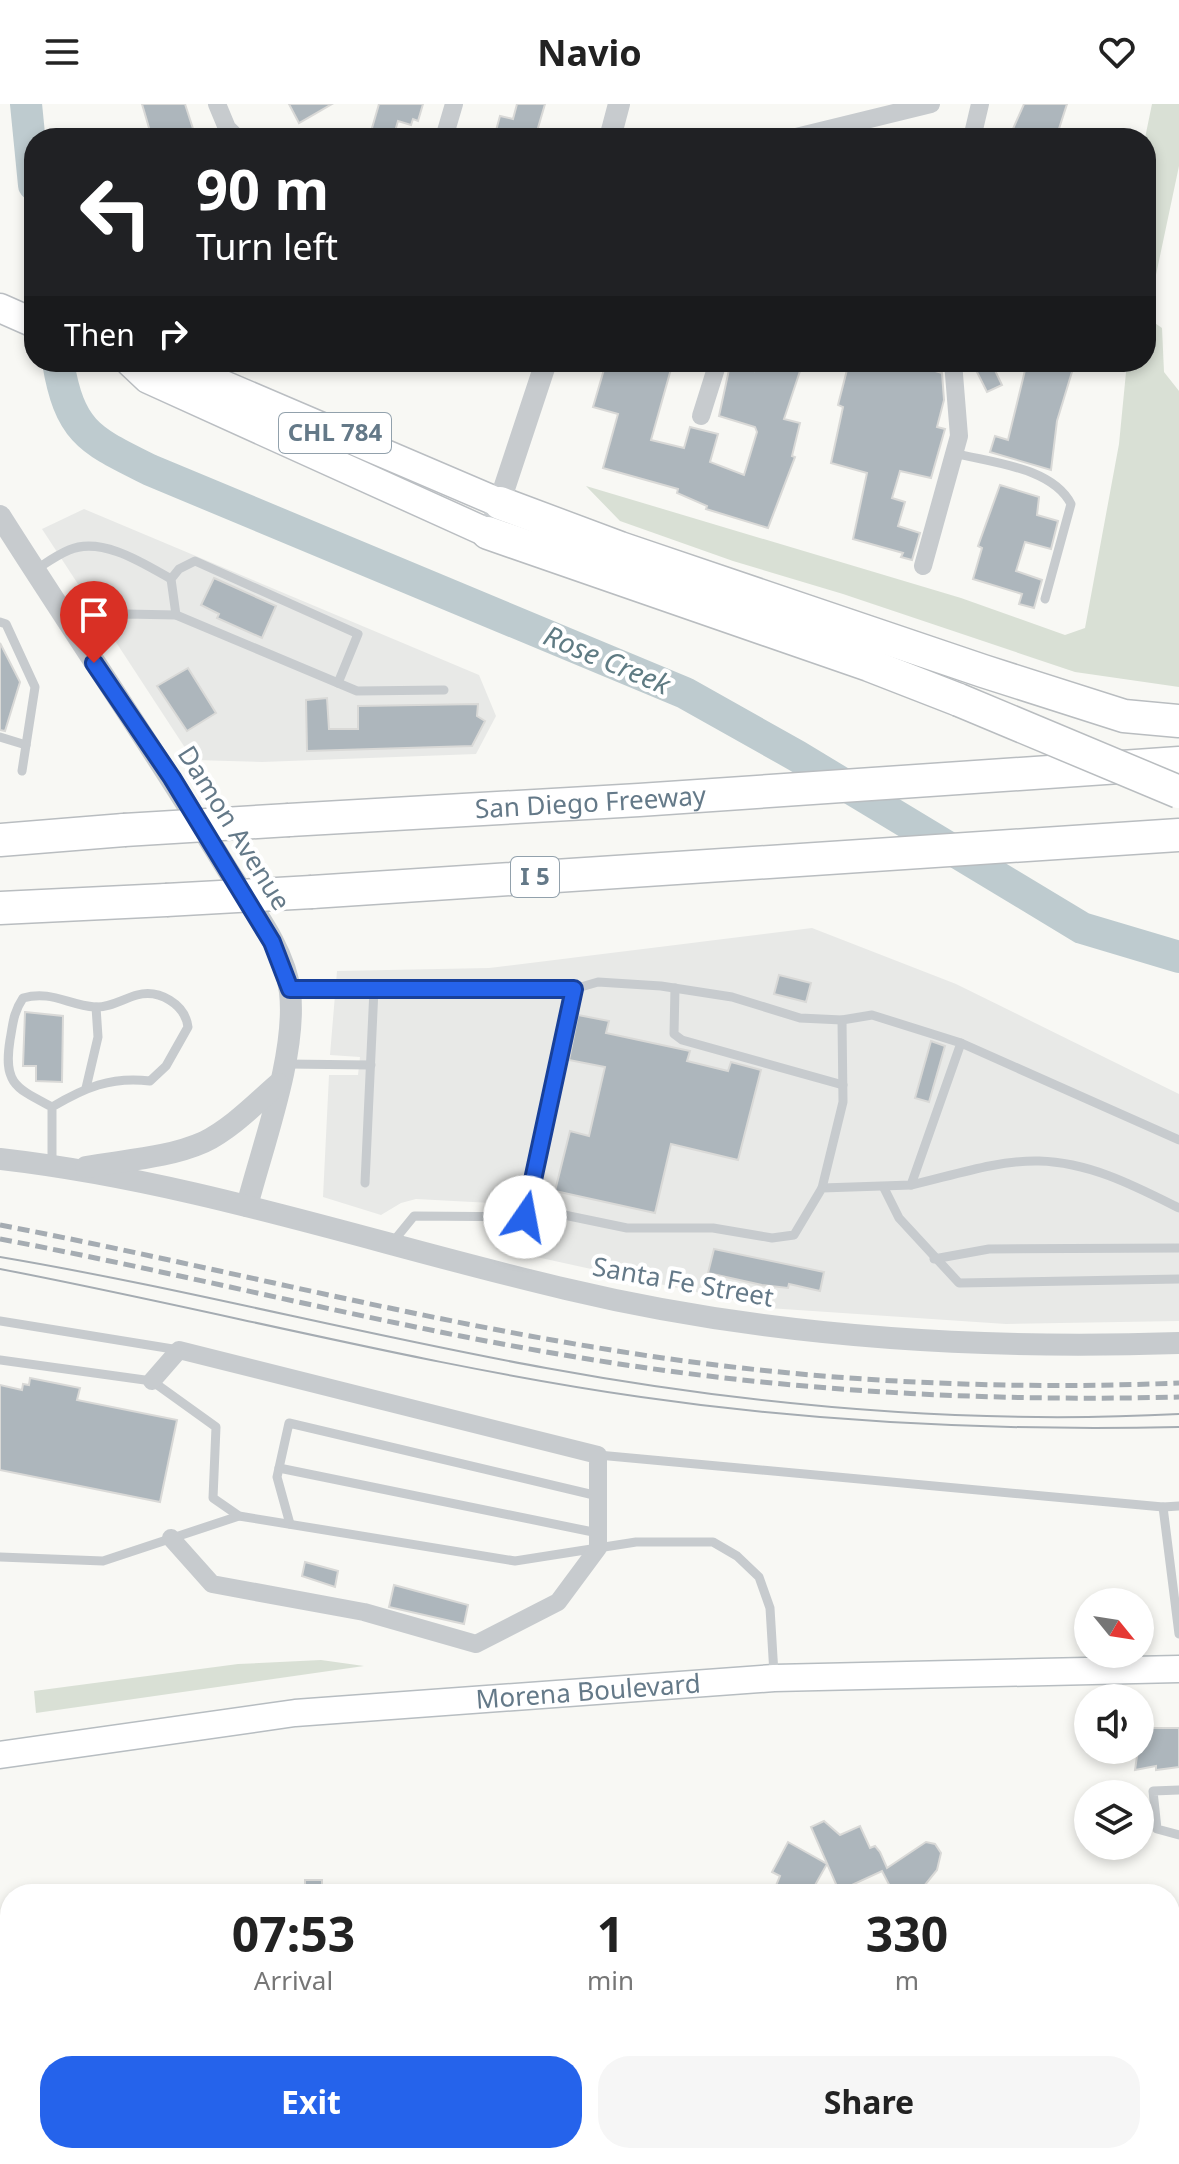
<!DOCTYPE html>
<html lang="en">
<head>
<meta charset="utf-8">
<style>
  body { margin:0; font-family:"Noto Sans",sans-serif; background:#f6f6f6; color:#222; height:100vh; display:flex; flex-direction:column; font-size:30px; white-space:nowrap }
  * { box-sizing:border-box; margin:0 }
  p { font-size:26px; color:#767676 }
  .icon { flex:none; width:44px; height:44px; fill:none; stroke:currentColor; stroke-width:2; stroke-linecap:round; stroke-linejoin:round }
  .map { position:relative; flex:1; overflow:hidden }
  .details { position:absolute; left:0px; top:1780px; width:1180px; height:280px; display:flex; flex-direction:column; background:#fff; border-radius:32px 32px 0 0; box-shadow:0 4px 12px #0003 }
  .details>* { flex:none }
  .hud { position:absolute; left:24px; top:24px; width:1132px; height:244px; border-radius:32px; box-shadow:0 4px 12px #0003; background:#202124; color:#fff; overflow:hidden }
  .needle { width:52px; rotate:120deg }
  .fabs { position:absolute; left:1074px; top:1484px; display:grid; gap:16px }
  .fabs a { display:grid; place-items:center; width:80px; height:80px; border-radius:50%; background:#fff; box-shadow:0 4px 12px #0003; font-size:40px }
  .pin { position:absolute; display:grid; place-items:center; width:68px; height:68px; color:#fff; margin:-82px -34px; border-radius:50% 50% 50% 0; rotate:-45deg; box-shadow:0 0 8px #0007 }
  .pin .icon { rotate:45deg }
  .me { position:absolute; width:88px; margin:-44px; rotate:12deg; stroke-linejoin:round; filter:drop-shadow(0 0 6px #0008) }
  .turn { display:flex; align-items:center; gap:28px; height:168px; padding:0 40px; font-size:36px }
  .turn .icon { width:104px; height:104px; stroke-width:2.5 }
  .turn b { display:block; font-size:56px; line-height:68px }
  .then { display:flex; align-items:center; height:76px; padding:0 40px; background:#0003; gap:16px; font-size:30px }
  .eta { display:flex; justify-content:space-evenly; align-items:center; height:136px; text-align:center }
  .eta b { font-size:48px; font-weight:700; line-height:56px }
  .action { display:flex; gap:16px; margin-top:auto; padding:16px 40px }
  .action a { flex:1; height:92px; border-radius:32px; background:#2563eb; color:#fff; font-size:32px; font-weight:700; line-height:92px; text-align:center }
  .action a+a { background:#f6f6f6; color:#222 }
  header { display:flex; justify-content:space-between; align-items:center; height:104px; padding:0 40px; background:#fff; font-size:36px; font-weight:700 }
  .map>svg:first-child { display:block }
  .built { fill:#e8e9e7 }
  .green { fill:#d9e0d5 }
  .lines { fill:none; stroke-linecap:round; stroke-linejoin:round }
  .river { stroke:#becbcf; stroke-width:32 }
  .building { fill:#adb6bc; stroke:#d9d9d7; stroke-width:2 }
  .secondary-casing { stroke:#b7bdc1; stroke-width:29 }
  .primary-casing { stroke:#babec2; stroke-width:31 }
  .motorway-casing { stroke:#b9bdc0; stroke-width:35 }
  .service { stroke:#c7cbce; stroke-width:9 }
  .minor { stroke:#c7cbce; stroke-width:18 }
  .tertiary { stroke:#c7cbce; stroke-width:22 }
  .secondary { stroke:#fff; stroke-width:26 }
  .primary { stroke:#fff; stroke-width:28 }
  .motorway { stroke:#fff; stroke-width:32 }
  .tram { stroke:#a5acb2; stroke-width:2 }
  .rail { stroke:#a5acb2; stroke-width:5; stroke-dasharray:12 6; stroke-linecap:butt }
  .motorway-bridge-casing { stroke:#b9bdc0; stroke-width:35; stroke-linecap:butt }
  .motorway-bridge { stroke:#fff; stroke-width:32 }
  .route-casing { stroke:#184099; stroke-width:20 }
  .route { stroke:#2563eb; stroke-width:14 }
  .labels { text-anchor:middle; stroke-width:8; stroke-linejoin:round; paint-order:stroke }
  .shield { fill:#fff; stroke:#92a1ac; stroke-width:2 }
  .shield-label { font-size:24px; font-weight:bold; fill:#647988 }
  .street-label { font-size:26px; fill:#647988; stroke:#fff }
  .water-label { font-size:28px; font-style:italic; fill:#5f7b83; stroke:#fff }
</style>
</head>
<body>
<header><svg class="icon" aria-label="menu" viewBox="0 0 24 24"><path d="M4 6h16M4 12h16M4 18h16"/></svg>Navio<svg class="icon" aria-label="heart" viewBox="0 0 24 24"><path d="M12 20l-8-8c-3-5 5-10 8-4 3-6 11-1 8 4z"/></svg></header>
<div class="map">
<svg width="1179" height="2060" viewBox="0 0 1179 2060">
  <rect width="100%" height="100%" fill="#f8f8f4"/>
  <g class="built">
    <polygon points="84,405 479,571 496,612 476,650 262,658 193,656 42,425"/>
    <polygon points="812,824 956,880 1179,990 1179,1217 1006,1220 768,1204 496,1144 510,1100 416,1095 401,1099 381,1111 323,1093 329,971 358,971 360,953 330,951 337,867 489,864"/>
  </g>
  <g class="green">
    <polygon points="1152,0 1179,0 1179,62 1153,185 1152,217 1162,224 1164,268 1179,287 1179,583 1075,568 843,490 733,457 620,417 586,382 961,494 1065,531 1085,524 1119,340 1127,258 1146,258 1145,34"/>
    <polygon points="321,1556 364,1562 36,1609 34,1587 238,1560"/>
  </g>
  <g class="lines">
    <g class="river">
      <polyline points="26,0 34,81"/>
      <path d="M58,258C70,329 90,336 150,366L685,589L797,652L1082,824L1179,853"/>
    </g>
  </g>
  <g class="building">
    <polygon points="142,0 185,0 196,34 152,34"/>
    <polygon points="289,0 332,0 299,19"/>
    <polygon points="379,0 423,0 418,17 413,15 411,21 398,17 393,34 370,31"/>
    <polygon points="517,0 545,0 535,34 494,34 500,12 513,15"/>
    <polygon points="1024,0 1067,0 1056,34 1009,34"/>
    <polygon points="610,258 673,258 651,336 684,344 690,323 718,330 710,358 744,371 757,328 755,323 719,312 730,261 754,267 757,258 803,258 784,315 800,319 792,352 795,353 768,424 706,405 707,402 677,389 678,385 603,364 618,310 593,303 605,262 608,263"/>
    <polygon points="849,258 920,258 919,262 942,269 944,296 937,323 945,325 931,374 900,367 892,394 905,398 898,422 920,429 912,456 901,453 903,449 853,435 867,369 831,359 843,303 838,301"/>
    <polygon points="983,258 991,258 1002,281 987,288 974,262"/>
    <polygon points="1027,258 1075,258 1057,317 1051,366 990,348 995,332 1008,336"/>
    <polygon points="1000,381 1039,393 1037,411 1058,417 1051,445 1025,438 1016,467 1042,476 1034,504 1019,500 1022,490 973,475 982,444 978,442"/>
    <polygon points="214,474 276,502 262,534 217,514 219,510 201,501"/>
    <polygon points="0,539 20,578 5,627 0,626"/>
    <polygon points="188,564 216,609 187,627 157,582"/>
    <polygon points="327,594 329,625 358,625 358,602 478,600 477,612 485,617 472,642 307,647 306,596"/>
    <polygon points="779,871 811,879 806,898 774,890"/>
    <polygon points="25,908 63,912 62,978 36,977 36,962 23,962"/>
    <polygon points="578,911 609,917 606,929 690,947 687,957 728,967 731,958 761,966 738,1056 671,1040 655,1109 555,1087 570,1027 589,1032 605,963 569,956"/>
    <polygon points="931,937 945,942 929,998 915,994"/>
    <polygon points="714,1145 824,1168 820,1187 789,1180 788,1184 762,1181 708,1169"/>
    <polygon points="30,1274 80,1284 77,1296 177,1316 160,1398 0,1366 0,1281 22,1286 23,1280 29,1281"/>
    <polygon points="305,1458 338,1467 335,1483 302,1472"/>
    <polygon points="394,1481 468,1501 464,1520 389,1503"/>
    <polygon points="1150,1624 1179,1624 1179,1663 1156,1666 1156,1662 1135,1666 1140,1631"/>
    <polygon points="824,1717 840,1731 860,1722 870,1744 875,1742 880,1748 887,1764 926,1738 935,1740 941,1749 937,1766 924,1782 930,1790 894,1790 882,1767 839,1787 811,1723"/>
    <polygon points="788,1738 827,1760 810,1790 787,1790 775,1784 780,1772 772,1768"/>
    <rect x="305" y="1776" width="17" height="14"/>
  </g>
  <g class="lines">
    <g class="secondary-casing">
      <g id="secondary">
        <path id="s1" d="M0,1651L295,1609L774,1574L1179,1565"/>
      </g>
    </g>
    <g class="primary-casing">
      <g id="primary">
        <polyline points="0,204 34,219"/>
        <polyline points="130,258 148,275 488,429"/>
        <polyline points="170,258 500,399"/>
      </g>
    </g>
    <g class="motorway-casing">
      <g id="motorway">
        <polyline points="500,399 620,444 983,567 1124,612 1179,617"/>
        <polyline points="488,429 869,561 959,596"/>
        <path id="s2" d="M289,716L639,696L1179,659"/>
        <polyline points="0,736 124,726"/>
        <polyline points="312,788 1179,731"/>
        <polyline points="0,804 166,796"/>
      </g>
    </g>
    <g class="service">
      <path d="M954,349C992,359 1052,363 1071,400L1045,495"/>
      <path d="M35,466C46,459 57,451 69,446C101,432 143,459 171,475"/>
      <polyline points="176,511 171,475 179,465 195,457 358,530 338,579"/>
      <polyline points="0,518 6,520 35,583 22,667"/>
      <polyline points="81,534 126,510 176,511 357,587 444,586"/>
      <polyline points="0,633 26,641"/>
      <polyline points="675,884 674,930 682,936 843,981"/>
      <polyline points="292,885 574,885 598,878 661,882 732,893 800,914 842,916 872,911 961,939 911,1081 822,1084 794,1131 772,1134 713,1124 627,1124 540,1106 525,1113 414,1112 392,1139"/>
      <polyline points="961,939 1179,1036"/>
      <polyline points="286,960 371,961"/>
      <polyline points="86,984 98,933 96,903"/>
      <path d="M52,1003C84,984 111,972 150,977L166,962L188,923C185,900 159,885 137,891C123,895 109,904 95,903C68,901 51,886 23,894C13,909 13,920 10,936C3,980 16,984 52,1003V1061"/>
      <polyline points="365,1079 374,885"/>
      <path d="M911,1081C951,1072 997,1056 1039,1057C1089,1058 1135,1082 1179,1104"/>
      <polyline points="822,1084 843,998 842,916"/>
      <polyline points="884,1084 899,1114 959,1179 1179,1175"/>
      <polyline points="525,1113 574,885"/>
      <polyline points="934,1155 989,1145 1179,1144"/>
      <polyline points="0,1217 179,1246"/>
      <polyline points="0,1256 152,1277 216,1323 213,1394 239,1412 515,1457 636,1438 713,1438 737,1452 759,1473 770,1504 774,1570"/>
      <polyline points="598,1351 1163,1403"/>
      <polyline points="279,1364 598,1429"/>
      <polyline points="1179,1402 1163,1403 1179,1530"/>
      <polyline points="290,1420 277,1373 289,1319 598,1392"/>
      <polyline points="0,1453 103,1457 239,1412"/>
      <polyline points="1179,1686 1153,1687 1157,1725 1179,1731"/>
      <polyline points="418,2053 436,2060"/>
      <polyline points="179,2060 183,2050"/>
      <polyline points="225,2060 229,2050"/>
      <polyline points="290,2060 294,2050"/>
    </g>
    <g class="minor">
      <polyline points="217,0 227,24 237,34"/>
      <polyline points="444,34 454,0"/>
      <polyline points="792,34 931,0"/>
      <polyline points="972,34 980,0"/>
      <polyline points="701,312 718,258"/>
      <polyline points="923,462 959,332 953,258"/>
      <polyline points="152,1277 179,1246 598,1351 598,1444 558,1498 476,1540 364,1508 212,1480 171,1434"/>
      <polyline points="0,1931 10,2060"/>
      <polyline points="903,2050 923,2060"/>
      <polyline points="1043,2060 1049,2050"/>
    </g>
    <g class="tertiary">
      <polyline points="610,34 619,0"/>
      <path d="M0,412C74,529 152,642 224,760C247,798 285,842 290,888C297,950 263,1040 247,1102"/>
      <polyline points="495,412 546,258"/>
      <path d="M0,1055C193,1077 378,1141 566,1185C767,1233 973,1246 1179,1239"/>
      <path d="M86,1063C125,1056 168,1054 204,1038C232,1024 255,1000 278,980"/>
    </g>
    <use href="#secondary" class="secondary"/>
    <use href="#primary" class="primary"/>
    <use href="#motorway" class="motorway"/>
    <g class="tram">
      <path d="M0,1153C183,1184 363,1231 546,1264C753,1302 968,1321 1179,1310"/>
      <path d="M0,1165C214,1206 426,1262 641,1293C820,1319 999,1327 1179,1323"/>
    </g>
    <g class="rail">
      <path d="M0,1121C198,1159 394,1210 593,1243C786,1276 984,1287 1179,1279"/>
      <path d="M0,1135C196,1172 390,1223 588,1255C784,1287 981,1298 1179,1293"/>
    </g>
    <g class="motorway-bridge-casing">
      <g id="motorway-bridge">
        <polyline points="959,596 1179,688"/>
        <polyline points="124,726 289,716"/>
        <polyline points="166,796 312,788"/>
      </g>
    </g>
    <use href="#motorway-bridge" class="motorway-bridge"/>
  </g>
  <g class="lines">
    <g class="route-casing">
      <polyline id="route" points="94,559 172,674 272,838 290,885 574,885 525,1113"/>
    </g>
    <use href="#route" class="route"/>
  </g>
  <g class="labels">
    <g class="shield">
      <rect x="279" y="309" width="112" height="40" rx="6"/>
      <rect x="511" y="753" width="48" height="40" rx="6"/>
    </g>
    <g class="shield-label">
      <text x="335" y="337">CHL 784</text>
      <text x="535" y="781">I 5</text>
    </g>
    <g class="street-label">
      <text dy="9" stroke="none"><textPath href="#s2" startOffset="302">San Diego Freeway</textPath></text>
      <text transform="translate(234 724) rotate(58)" y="9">Damon Avenue</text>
      <text transform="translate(683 1178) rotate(10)" y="9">Santa Fe Street</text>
      <text dy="9" stroke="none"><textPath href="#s1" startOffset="592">Morena Boulevard</textPath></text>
    </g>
    <g class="water-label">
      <text transform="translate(607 556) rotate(23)" y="10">Rose Creek</text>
    </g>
  </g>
</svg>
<div class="fabs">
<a><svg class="needle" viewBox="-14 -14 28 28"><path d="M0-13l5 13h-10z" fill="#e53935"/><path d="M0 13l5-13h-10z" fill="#767676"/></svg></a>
<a><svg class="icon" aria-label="sound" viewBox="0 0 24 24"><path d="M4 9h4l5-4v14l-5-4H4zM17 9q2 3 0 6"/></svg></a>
<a><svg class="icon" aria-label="layers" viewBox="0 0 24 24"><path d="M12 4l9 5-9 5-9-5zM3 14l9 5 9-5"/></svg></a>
</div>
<div class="pin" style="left:94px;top:559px;background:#d93025"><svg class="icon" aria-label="arrive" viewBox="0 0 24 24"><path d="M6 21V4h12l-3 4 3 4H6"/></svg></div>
<svg class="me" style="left:525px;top:1113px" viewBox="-20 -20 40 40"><circle r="19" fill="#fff"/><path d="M0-13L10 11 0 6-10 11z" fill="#2563eb"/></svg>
<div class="hud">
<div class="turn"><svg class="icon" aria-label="left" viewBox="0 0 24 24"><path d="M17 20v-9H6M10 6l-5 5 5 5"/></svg><div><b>90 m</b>Turn left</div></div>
<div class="then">Then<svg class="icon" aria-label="right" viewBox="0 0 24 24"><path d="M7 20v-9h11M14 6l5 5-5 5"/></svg></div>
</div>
<section class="details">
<div class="eta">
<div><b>07:53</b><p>Arrival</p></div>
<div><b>1</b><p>min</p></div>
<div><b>330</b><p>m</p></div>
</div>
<div class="action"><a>Exit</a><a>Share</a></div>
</section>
</div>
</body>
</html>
